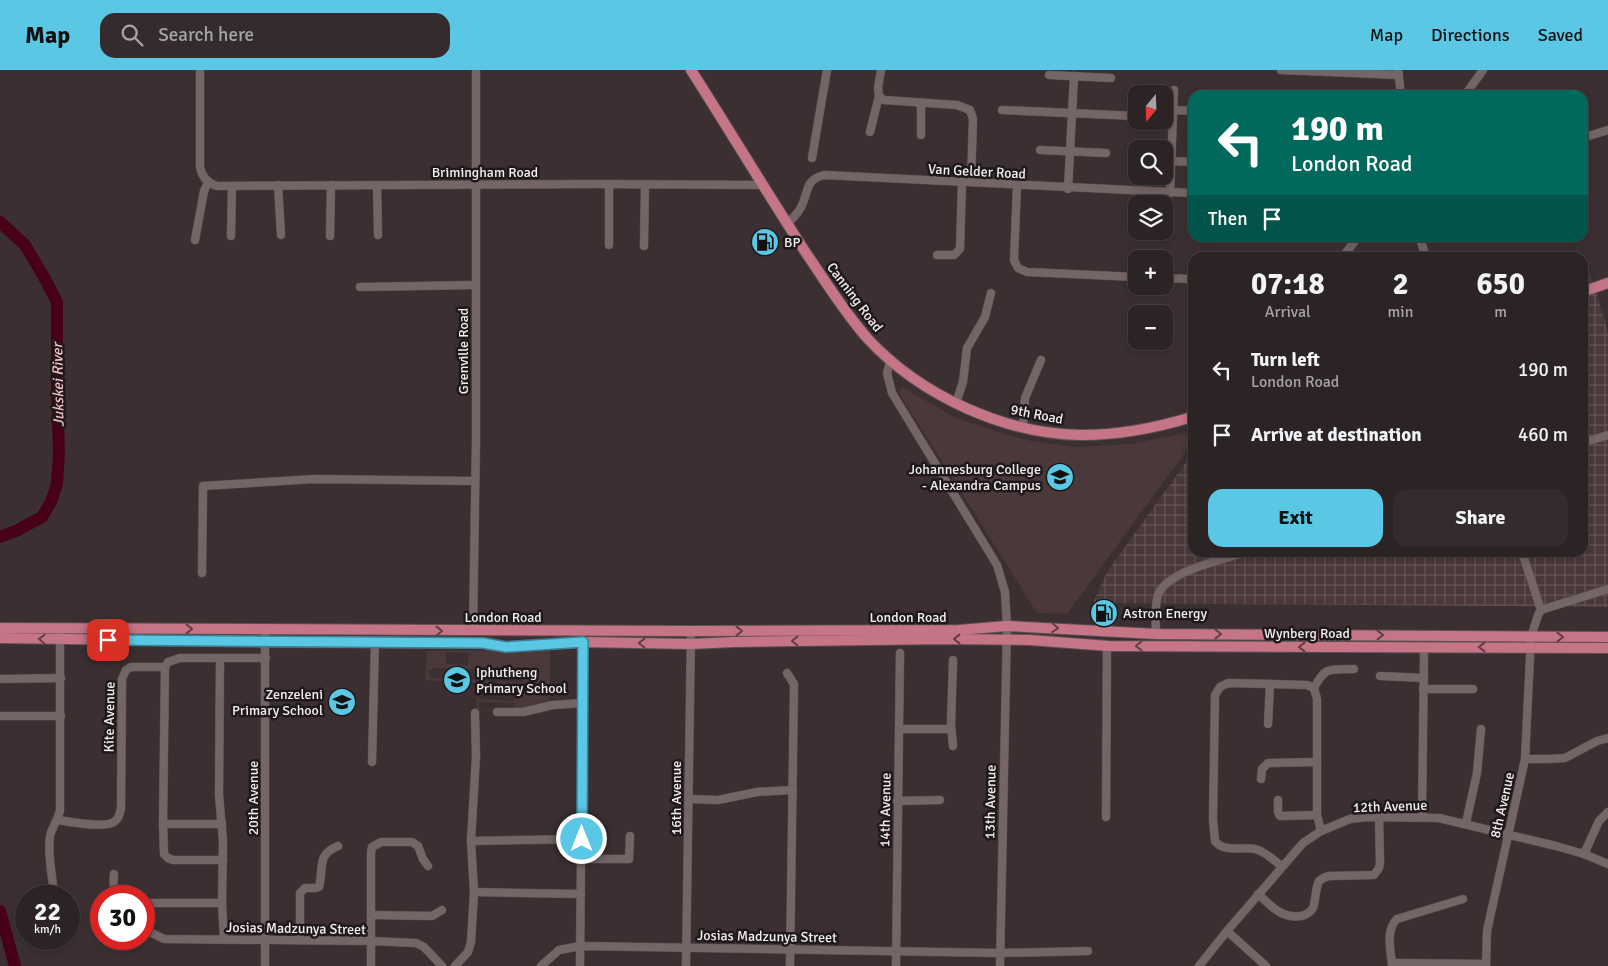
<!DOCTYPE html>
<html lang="en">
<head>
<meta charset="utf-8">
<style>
  body { margin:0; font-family:Signika,sans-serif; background:#342b2d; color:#f1f3f6; height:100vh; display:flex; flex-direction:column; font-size:19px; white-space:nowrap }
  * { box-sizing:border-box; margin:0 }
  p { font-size:16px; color:#a6a4a7 }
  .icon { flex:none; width:28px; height:28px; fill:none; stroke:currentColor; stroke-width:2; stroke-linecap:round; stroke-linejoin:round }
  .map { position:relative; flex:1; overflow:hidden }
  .sheet { position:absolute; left:1188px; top:182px; width:400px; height:305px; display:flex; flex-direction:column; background:#2c2325; border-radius:15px; box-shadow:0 2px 8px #0003,0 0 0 1px #484042 }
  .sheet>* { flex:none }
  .guide { position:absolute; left:1188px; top:20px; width:400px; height:152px; border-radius:15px; box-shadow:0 2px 8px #0003,0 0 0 1px #484042; background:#00695c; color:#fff; overflow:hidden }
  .needle { width:32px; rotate:199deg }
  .controls { position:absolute; left:1128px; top:15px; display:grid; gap:10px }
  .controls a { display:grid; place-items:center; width:45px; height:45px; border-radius:10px; background:#2c2325; box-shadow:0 2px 8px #0003,0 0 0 1px #484042; font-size:25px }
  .speed { position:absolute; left:15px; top:815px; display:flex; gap:10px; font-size:25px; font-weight:700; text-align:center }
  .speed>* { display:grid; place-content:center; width:65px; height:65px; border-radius:50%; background:#2c2325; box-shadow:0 2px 8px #0003,0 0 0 1px #484042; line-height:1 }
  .speed small { font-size:12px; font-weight:400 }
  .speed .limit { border:8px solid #d22; background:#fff; color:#111 }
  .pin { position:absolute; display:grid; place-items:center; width:42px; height:42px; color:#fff; margin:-21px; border-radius:10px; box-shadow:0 2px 8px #0006 }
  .me { position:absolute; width:55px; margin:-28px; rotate:0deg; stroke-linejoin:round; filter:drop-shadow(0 0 4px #0008) }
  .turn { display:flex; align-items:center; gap:18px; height:105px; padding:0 20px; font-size:22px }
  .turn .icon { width:65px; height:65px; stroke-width:2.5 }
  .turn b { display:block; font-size:35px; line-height:42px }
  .then { display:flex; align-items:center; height:48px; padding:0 20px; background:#0003; gap:10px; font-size:19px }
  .eta { display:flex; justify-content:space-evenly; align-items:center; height:85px; text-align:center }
  .eta b { font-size:30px; font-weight:700; line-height:35px }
  .action { display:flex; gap:10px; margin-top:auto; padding:10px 20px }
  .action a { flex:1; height:58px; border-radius:15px; background:#5ac8e5; color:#111; font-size:20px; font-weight:700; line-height:58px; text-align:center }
  .action a+a { background:#342b2d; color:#f1f3f6 }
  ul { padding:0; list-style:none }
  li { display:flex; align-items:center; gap:15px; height:65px; padding:0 20px }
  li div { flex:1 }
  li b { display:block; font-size:19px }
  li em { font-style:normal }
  header { display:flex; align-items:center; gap:30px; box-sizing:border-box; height:70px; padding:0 25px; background:#5ac8e5; color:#111 }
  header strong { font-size:24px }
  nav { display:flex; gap:28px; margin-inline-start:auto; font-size:18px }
  .search { width:350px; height:45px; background:#342b2d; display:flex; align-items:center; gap:12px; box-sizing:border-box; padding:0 18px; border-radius:15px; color:#a6a4a7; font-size:19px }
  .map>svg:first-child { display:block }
  .built { fill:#4a383b; fill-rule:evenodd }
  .industrial { fill:url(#industrial-grid) }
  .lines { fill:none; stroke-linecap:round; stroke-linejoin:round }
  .river { stroke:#48001a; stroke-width:12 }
  .minor-casing { stroke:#594f50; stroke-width:9 }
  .major-casing { stroke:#594f50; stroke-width:12 }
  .minor { stroke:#746567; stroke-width:8 }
  .major { stroke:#c67586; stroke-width:10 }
  .oneway { stroke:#613e45 }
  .route-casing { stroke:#3a8295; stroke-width:12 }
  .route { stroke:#5ac8e5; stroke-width:9 }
  .labels { text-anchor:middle; stroke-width:5; stroke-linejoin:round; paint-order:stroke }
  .street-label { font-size:14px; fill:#f6edee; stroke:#1e191a }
  .poi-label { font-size:14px; fill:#f6edee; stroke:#1e191a; text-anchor:start }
  .water-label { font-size:15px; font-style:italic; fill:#f5bec7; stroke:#1e191a }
</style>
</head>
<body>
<header>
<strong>Map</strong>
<div class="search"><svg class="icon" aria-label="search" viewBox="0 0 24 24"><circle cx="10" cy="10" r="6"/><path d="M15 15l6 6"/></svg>Search here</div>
<nav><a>Map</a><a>Directions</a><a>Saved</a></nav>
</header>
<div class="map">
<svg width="1608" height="896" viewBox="0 0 1608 896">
  <defs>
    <pattern id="industrial-grid" width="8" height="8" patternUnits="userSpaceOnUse" patternTransform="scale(1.25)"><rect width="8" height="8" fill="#4a383b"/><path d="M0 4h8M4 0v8" fill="none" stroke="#655558"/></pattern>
  </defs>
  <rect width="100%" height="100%" fill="#3b2f31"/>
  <g class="built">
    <polygon points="902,317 956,348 1004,364 1031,371 1075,377 1130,374 1185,363 1192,367 1192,373 1067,544 1037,543 899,323"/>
    <path d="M550,579V635L515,642L477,641L476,613L425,610L427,581ZM446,582L469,583L468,595L446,594ZM433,598L523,601V612L497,611L496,620H514V631L478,629V619H492L493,611L430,608L429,600H433ZM479,632L515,633V641L479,640Z"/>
  </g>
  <polygon class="industrial" points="1591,205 1608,262 1608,537 1093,533 1107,502 1192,384 1192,482 1582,482 1582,208"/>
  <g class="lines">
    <g class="river">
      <polyline points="0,152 25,175 44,207 57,232 57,315 59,384 57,414 51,432 42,447 16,461 0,467"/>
      <polyline points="0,841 15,896"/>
    </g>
    <g class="minor-casing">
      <g id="minor">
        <path d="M200,0V97C202,107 207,113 217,116L594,114L763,115"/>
        <polyline points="881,0 878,18 879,26 884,30 957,35 970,40 973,49 971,112"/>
        <polyline points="1281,0 1399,5"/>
        <polyline points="1398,0 1401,25"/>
        <polyline points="1049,5 1111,8"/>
        <polyline points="1465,25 1483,0"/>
        <polyline points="1002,40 1136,46"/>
        <polyline points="1174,40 1192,41"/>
        <polyline points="870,62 879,26"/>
        <polyline points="921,65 921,33"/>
        <polyline points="1582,68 1608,60"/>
        <polyline points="1040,80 1106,83"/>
        <polyline points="812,88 827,0"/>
        <polyline points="1171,91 1192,92"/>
        <polyline points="278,115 281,165"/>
        <polyline points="377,115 378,165"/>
        <polyline points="1017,116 1014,190 1018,198 1027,202 1136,207"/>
        <polyline points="1068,119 1074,6"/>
        <polyline points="1170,123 1174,20"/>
        <path d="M787,154C793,148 799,143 802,135C809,120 805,110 824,105L1192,123"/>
        <polyline points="231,166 232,116"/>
        <polyline points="330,166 331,115"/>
        <polyline points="1420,168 1426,188"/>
        <polyline points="195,170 204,121 208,113"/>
        <polyline points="609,175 609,114"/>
        <polyline points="644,176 645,115"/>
        <polyline points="937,185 954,185 960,179 962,112"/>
        <polyline points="1342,188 1357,168"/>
        <polyline points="1164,208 1189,209"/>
        <polyline points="360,217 475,215"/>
        <polyline points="891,289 887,303 892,323 997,495 1005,522 1007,556 1000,896"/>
        <polyline points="956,333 963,312 967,278 985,247 991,223"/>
        <polyline points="1023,356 1025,328 1041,290"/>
        <polyline points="1582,373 1608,365"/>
        <polyline points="1522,482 1541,540"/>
        <polyline points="202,503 203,416 314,409 475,411"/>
        <polyline points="473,561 476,369 476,0"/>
        <path d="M1156,564C1156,552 1154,537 1158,525C1167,501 1222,490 1246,482"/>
        <polyline points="220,588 219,725 223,771 222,833 224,870"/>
        <polyline points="953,590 951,655 953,676"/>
        <polyline points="165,597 163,754 164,784 168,788 173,790 223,790"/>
        <polyline points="787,603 794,614 790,896"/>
        <polyline points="1380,606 1424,608"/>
        <polyline points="0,609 61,608"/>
        <polyline points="1314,618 1317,629 1317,745 1321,761"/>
        <path d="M1314,618C1326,595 1330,600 1354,599"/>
        <polyline points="1423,619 1473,619"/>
        <polyline points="497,642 523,642 553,635 583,633"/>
        <polyline points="0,646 61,646"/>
        <polyline points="1268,654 1270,614"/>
        <polyline points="899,659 951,659"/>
        <polyline points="1525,689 1548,689 1565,688 1597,671 1608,668"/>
        <polyline points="372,692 375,571"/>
        <polyline points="1261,709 1262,699 1268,693 1317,692"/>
        <polyline points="689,729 718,730 757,722 793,720"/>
        <polyline points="1278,730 1278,742 1280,746 1317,745"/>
        <polyline points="897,731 940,730"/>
        <polyline points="1106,747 1107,576"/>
        <polyline points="1422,747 1424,584"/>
        <path d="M58,750C69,752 105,758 114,752C119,749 120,743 121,738L122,609L126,600L131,597H165L168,592L180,588H266"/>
        <polyline points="1466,753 1477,703 1481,659"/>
        <polyline points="163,754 222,754"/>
        <polyline points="471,771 582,769"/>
        <polyline points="1584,784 1599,751 1608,742"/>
        <polyline points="582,789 629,789 630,766"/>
        <path d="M1282,796C1274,791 1267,783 1258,780C1244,775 1225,784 1215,771L1213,750L1215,625L1220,617L1228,613L1307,615L1314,618"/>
        <polyline points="474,822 581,824"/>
        <path d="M1258,824C1271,836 1282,849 1301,846C1306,845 1310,843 1313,838C1316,830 1315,819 1319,811C1322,808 1325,807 1329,806L1374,805L1379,798L1380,793L1379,747"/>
        <path d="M54,826C53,807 47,785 50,766C52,757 58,750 60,740V558"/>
        <polyline points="113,826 114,804"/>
        <polyline points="144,833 222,833"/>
        <polyline points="371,845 432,846 442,840"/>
        <polyline points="144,859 164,869 371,871 416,873 424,877 442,896"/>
        <polyline points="1227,861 1266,896"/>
        <path d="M300,870V823L305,818H315L319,817C324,798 316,785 338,776"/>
        <path d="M1392,893C1390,879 1386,859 1397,849L1463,829"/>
        <polyline points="265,896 265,560"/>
        <polyline points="371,896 371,783 372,777 381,772 412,772 418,776 423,789 428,796"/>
        <polyline points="455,896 468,882 471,872 474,822 471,771 476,686 475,643"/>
        <polyline points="541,896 559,880 581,876 1000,883 1088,881"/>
        <polyline points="580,896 583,572"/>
        <polyline points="686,896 691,561"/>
        <polyline points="896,896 900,583"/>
        <polyline points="1199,896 1227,861 1303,773 1321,761 1350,749 1367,747 1439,748 1556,776 1584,784 1608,794"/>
        <polyline points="1392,896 1392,893 1399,893 1486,894"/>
        <polyline points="1486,896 1487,861 1525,689 1531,567 1538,545 1541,540 1608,519"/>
      </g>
    </g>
    <g class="major-casing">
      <g id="major">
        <path d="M691,0C730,61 767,123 806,183C826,212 844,242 868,269C920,325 1004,364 1081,365C1119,365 1156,358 1192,347"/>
        <polyline points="1582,222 1608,213"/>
        <polyline points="0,558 691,561 959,560 1007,556 1156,564 1608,567"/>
        <polyline points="0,568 266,572 483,573 506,577 583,572 691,574 734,572 944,569 1030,570 1109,576 1608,578"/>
      </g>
    </g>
    <use href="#minor" class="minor"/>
    <use href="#major" class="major"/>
  </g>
  <defs><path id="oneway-chevron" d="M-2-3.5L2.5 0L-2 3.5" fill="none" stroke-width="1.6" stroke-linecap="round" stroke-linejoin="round" transform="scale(1.25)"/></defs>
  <g class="oneway">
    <use href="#oneway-chevron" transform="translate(1055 558) rotate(4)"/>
    <use href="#oneway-chevron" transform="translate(189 559) rotate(1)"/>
    <use href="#oneway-chevron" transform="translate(439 561)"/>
    <use href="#oneway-chevron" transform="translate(739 561)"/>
    <use href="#oneway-chevron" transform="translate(1218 564)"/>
    <use href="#oneway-chevron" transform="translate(1380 565)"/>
    <use href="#oneway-chevron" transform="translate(1560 567)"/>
    <use href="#oneway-chevron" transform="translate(42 569) rotate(-178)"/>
    <use href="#oneway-chevron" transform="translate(957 569) rotate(-180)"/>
    <use href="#oneway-chevron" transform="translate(795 571) rotate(180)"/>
    <use href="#oneway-chevron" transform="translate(642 573) rotate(-179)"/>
    <use href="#oneway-chevron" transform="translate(1139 576) rotate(179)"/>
    <use href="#oneway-chevron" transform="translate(1302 577) rotate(-180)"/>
    <use href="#oneway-chevron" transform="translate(1482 577) rotate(180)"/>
  </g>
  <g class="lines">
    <g class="route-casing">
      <polyline id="route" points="108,570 483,573 506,577 583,572 582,769"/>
    </g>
    <use href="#route" class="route"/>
  </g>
  <defs>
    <g id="fuel-disc" transform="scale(1.4375)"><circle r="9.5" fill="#5ac8e5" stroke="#1e191a"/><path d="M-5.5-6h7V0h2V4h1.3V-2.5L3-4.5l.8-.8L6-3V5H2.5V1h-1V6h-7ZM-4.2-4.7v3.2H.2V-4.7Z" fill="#111"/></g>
    <g id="university-disc" transform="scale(1.4375)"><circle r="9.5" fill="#5ac8e5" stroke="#1e191a"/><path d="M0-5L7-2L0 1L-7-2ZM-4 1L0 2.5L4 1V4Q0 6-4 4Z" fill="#111"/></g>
    <g id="school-disc" transform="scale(1.4375)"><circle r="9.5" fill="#5ac8e5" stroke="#1e191a"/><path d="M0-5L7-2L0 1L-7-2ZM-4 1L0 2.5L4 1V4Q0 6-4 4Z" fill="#111"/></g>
  </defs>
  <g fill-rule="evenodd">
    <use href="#fuel-disc" x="765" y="172"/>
    <use href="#university-disc" x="1060" y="407"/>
    <use href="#fuel-disc" x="1104" y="543"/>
    <use href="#school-disc" x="457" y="610"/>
    <use href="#school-disc" x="342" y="632"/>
  </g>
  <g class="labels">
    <g class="street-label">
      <text transform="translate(977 101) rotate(3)" y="5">Van Gelder Road</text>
      <text x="485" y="107">Brimingham Road</text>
      <text transform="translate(855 227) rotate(53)" y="5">Canning Road</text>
      <text transform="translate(463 281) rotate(-90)" y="5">Grenville Road</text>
      <text transform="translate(1037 344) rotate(11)" y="5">9th Road</text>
      <text x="503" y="552">London Road</text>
      <text x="908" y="552">London Road</text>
      <text x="1307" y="568">Wynberg Road</text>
      <text transform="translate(109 647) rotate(-89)" y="5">Kite Avenue</text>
      <text transform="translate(253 728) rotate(-90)" y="5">20th Avenue</text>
      <text transform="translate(676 728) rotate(-90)" y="5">16th Avenue</text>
      <text transform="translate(990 732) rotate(-89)" y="5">13th Avenue</text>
      <text transform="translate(1502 735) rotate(-77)" y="5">8th Avenue</text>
      <text transform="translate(1390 736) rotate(-2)" y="5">12th Avenue</text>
      <text transform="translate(885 740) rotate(-89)" y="5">14th Avenue</text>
      <text transform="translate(296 858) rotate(1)" y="5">Josias Madzunya Street</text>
      <text transform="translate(767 866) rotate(1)" y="5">Josias Madzunya Street</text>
    </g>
    <g class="poi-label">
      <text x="784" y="177">BP</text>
      <text x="1041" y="404" text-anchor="end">Johannesburg College<tspan x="1041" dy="16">- Alexandra Campus</tspan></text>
      <text x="1123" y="548">Astron Energy</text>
      <text x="476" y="607">Iphutheng<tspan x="476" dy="16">Primary School</tspan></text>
      <text x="323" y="629" text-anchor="end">Zenzeleni<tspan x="323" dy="16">Primary School</tspan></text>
    </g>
    <g class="water-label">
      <text transform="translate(58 315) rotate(-91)" y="5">Jukskei River</text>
    </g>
  </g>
</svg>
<div class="controls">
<a><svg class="needle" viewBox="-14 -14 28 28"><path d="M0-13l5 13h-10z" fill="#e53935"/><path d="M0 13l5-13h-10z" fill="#a6a4a7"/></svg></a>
<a><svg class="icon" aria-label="search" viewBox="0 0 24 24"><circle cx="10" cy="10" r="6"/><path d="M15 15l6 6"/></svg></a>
<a><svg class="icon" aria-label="layers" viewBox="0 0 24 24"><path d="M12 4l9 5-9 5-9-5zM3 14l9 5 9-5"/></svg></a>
<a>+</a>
<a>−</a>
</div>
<div class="speed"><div>22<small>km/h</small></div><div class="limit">30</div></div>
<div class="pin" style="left:108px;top:570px;background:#d93025"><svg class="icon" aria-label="arrive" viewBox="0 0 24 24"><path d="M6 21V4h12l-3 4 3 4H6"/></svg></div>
<svg class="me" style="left:582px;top:769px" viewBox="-20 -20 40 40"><circle r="17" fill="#5ac8e5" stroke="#fff" stroke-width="3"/><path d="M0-11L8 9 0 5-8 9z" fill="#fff"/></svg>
<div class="guide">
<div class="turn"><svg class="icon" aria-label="left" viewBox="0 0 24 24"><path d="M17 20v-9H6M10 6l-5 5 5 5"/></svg><div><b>190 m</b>London Road</div></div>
<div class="then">Then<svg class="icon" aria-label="arrive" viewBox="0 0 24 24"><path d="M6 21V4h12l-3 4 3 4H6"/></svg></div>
</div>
<section class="sheet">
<div class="eta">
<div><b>07:18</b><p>Arrival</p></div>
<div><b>2</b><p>min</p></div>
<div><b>650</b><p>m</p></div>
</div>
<ul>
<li><svg class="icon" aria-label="left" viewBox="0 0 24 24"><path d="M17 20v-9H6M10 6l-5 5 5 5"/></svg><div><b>Turn left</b><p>London Road</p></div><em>190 m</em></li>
<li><svg class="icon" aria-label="arrive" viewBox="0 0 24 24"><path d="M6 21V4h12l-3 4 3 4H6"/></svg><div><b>Arrive at destination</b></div><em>460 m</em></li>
</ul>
<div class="action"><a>Exit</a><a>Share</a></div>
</section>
</div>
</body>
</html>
